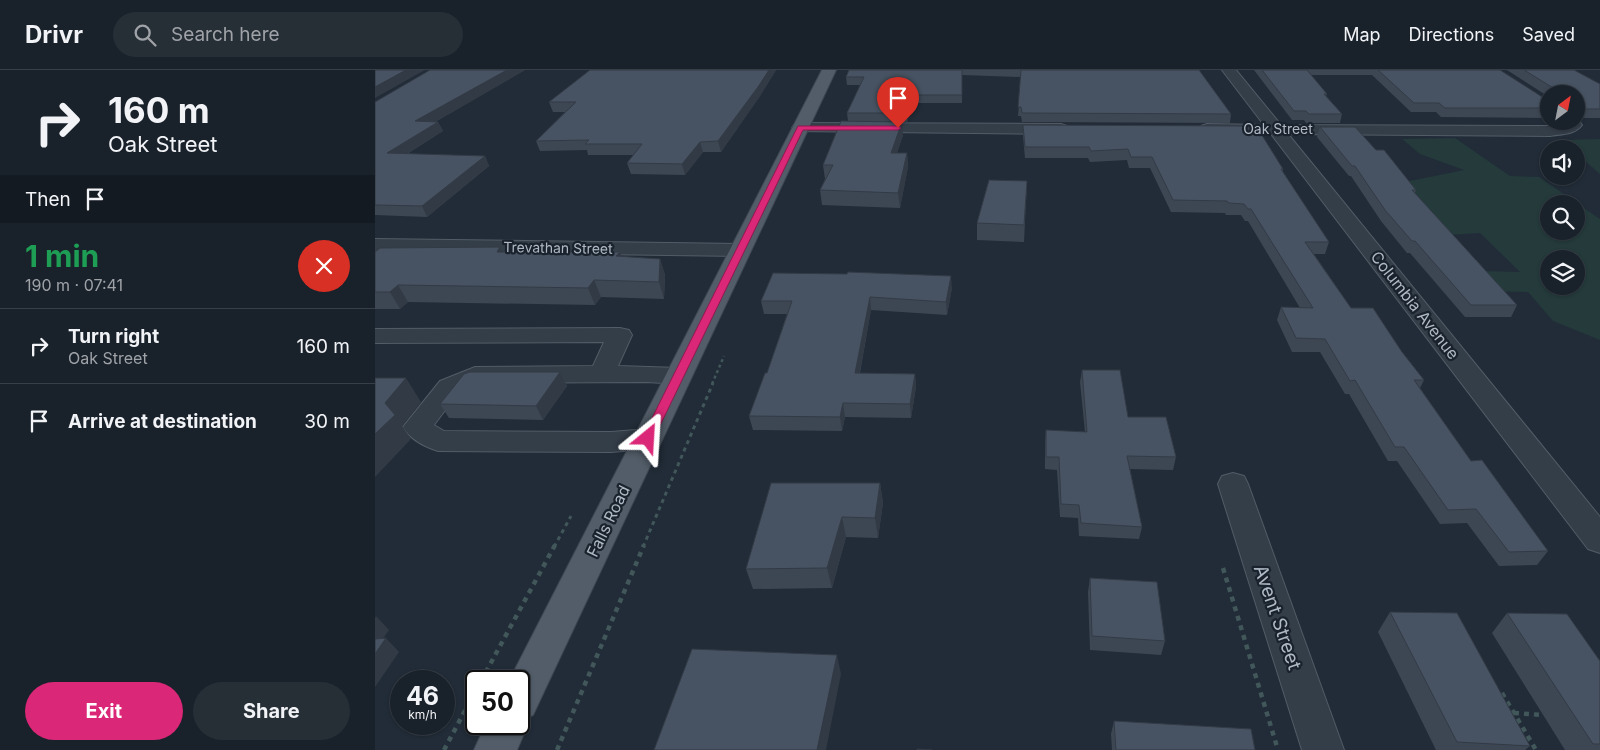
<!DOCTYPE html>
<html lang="en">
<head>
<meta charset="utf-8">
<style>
  body { margin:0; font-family:Inter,sans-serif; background:#262e36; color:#f1f3f6; height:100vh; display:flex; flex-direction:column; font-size:19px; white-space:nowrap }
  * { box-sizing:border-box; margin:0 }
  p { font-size:16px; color:#9fa3a8 }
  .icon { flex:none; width:28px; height:28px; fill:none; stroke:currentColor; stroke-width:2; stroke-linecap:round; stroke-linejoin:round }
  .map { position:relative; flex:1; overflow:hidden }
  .side { display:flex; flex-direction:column; background:#19212a; width:375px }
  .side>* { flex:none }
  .guide { background:#19212a; color:#f1f3f6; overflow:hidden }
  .needle { width:32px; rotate:32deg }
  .fabs { position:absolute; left:1165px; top:15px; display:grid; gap:10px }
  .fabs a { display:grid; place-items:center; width:45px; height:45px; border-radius:50%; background:#19212a; box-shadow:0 1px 4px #0004,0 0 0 1px #373e47; font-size:25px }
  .speed { position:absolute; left:15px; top:600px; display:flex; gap:10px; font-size:25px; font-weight:700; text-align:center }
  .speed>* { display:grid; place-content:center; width:65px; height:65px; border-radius:50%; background:#19212a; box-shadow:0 1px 4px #0004,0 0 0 1px #373e47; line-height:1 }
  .speed small { font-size:12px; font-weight:400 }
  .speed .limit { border:2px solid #111; border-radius:8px; background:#fff; color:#111 }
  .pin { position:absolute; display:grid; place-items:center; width:42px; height:42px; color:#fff; margin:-51px -21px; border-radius:50% 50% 50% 0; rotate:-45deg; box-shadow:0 0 5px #0007 }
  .pin .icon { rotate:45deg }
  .me { position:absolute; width:55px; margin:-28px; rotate:27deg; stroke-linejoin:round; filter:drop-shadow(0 0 4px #0008) }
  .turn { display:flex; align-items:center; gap:18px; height:105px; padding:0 25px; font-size:22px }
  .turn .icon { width:65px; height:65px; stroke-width:2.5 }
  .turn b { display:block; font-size:35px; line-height:42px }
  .then { display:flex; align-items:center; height:48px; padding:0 25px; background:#0003; gap:10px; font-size:19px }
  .round { display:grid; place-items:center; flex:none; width:52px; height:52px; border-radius:26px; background:#262e36 }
  .summary { display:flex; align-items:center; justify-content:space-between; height:85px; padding:0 25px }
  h1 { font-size:30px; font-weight:700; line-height:38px; color:#1e9e55 }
  .primary-button { display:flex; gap:10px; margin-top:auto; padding:10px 25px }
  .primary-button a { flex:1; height:58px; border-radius:30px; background:#db2777; color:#fff; font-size:20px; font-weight:700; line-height:58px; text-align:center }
  .primary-button a+a { background:#262e36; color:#f1f3f6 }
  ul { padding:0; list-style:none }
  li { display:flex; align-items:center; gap:15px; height:75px; padding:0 25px; border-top:1px solid #373e47 }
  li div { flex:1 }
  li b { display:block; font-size:19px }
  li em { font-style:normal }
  header { display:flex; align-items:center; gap:30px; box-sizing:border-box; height:70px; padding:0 25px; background:#19212a; border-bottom:1px solid #373e47 }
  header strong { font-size:24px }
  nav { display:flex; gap:28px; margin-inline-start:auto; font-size:18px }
  .search { width:350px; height:45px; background:#262e36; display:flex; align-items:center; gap:12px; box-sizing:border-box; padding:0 18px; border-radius:28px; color:#9fa3a8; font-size:19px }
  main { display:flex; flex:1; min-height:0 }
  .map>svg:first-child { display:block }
  .green { fill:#243a3b; fill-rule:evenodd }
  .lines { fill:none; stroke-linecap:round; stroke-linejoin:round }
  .minor-casing { stroke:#525c67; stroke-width:2 }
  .major-casing { stroke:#3e4752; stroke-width:2 }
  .path-far2 { stroke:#425759; stroke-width:2.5; stroke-dasharray:3 3; stroke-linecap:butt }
  .path-far1 { stroke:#425759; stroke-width:3; stroke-dasharray:4 4; stroke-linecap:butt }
  .path { stroke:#425759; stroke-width:4.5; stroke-dasharray:5 5; stroke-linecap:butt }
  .minor { fill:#343e49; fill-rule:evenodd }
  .major { fill:#525d69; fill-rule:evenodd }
  .wall { fill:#3d4754 }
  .shaded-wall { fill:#323a45 }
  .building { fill:#475362; stroke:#323a45 }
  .route { fill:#db2777; stroke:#8e194d }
  .labels { text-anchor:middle; stroke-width:4.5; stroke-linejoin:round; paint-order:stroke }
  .far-street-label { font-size:14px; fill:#afb9c5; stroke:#1a232d }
  .street-label { font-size:16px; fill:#afb9c5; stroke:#1a232d }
  .near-street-label { font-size:19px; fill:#afb9c5; stroke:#1a232d }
</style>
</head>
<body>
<header>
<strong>Drivr</strong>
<div class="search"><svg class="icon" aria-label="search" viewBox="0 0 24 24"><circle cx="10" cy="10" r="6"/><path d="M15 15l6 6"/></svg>Search here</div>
<nav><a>Map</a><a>Directions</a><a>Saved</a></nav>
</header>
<main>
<section class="side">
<div class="guide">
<div class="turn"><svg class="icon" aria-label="right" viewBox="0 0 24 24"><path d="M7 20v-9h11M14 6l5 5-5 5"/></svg><div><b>160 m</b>Oak Street</div></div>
<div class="then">Then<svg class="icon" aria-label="arrive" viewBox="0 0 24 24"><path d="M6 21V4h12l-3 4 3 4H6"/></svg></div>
</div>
<div class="summary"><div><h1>1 min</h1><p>190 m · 07:41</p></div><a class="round" style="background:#d93025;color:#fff"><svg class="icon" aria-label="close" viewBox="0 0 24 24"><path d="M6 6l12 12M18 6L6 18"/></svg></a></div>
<ul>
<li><svg class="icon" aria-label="right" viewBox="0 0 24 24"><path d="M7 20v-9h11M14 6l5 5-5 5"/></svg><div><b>Turn right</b><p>Oak Street</p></div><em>160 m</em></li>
<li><svg class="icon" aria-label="arrive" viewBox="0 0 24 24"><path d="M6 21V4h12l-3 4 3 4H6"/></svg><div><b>Arrive at destination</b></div><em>30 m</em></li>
</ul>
<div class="primary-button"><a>Exit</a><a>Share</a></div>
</section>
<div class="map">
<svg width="1225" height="680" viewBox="0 0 1225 680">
  <rect width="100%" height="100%" fill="#212c38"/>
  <g class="green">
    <path d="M1080,68L1135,106L1164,107L1225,149V270L1178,251L1153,222L1109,221V201L1145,202L1105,163L1074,165L1025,113L1089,100L1045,84L1027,69ZM1174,134H1201V161H1174ZM1174,189H1201V216H1174Z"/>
    <polygon points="1225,69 1225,104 1201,83 1201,79 1196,79 1187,70"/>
  </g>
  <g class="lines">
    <g class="minor-casing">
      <g id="minor">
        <path d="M847,0H861L906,55L1175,56L1190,53L1189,51H1201L1202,48L1207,55C1200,65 1186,64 1175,66L913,64L1225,447V483L1213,479L896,64L826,62L824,59L826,56L832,54L889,55Z"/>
        <polygon points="425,53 686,54 692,56 694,59 692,62 686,64 419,61 417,58 419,55"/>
        <polygon points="0,169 366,174 373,176 376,180 373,184 366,186 0,181"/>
        <path d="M245,258L254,260L257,265L243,296L304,298L313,300L317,306L313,312L304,314L272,312L104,313L83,323L59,355L69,361L236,362L273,359L283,362L287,369L283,376L273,379L236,382L63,381C50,377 35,369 28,357L65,311L100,297L218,296L229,272L0,273V259Z"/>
        <polygon points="858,403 869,406 873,414 969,680 927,680 843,414 847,406"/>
      </g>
    </g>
    <g class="major-casing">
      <polygon id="major" points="447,0 461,0 158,645 151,648 153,654 142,680 99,680 111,654 144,654 144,611 134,611"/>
    </g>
    <polyline class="path-far2" points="337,314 349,286"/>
    <g class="path-far1">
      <polyline points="179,477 196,446"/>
      <polyline points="268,477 338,313"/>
    </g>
    <g class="path">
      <polyline points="848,498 903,680"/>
      <polyline points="106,611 180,475"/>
      <polyline points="1127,623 1161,680"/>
      <polyline points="1139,643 1168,645"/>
      <polyline points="69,680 101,620"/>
      <polyline points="182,680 269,475"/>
    </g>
    <use href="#minor" class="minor"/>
    <use href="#major" class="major"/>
  </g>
  <g class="wall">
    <polygon points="55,0 150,0 60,52 63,52 68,61 32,84 110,86 114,96 52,147 0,145 0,32"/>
    <polygon points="215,0 401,0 385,26 346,82 328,82 310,105 256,104 252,93 259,85 213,85 212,80 165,81 161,71 190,42 178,42 174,32"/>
    <polygon points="474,0 824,0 856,44 855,53 647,52 646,46 643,46 646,7 587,5 587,33 538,33 532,52 473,51 472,43 485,15 472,15 471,7"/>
    <polygon points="879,0 1125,0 1172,30 1174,30 1174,48 1066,47 1061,42 1036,42 997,5 936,5 952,24 951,26 967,44 965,53 931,53 929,50 917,50"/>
    <polygon points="1132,0 1199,0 1225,14 1225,48 1204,48 1202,46 1201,47 1201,24 1174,24 1174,27"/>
    <polygon points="648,55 871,62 908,99 908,102 954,172 950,184 939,184 976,238 1027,282 1049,310 1045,318 1096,391 1173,481 1162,495 1124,496 1092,453 1065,454 1022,391 1013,391 974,324 970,324 945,282 917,282 902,250 906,237 925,238 873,151 870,151 866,145 851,145 850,143 796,142 775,98 754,98 752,90 715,92 713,88 650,88 648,66"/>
    <polygon points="945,57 1001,80 1041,120 1040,123 1142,235 1136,247 1090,247 1035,183 1032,183 1006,151 976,106 974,106 942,67"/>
    <polygon points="528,65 522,83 532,83 533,97 525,138 447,135 445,120 450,109 448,95"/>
    <polygon points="652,111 649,172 602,170 602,153"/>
    <polygon points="0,182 127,182 247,187 285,189 290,205 289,229 226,227 220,235 33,232 25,239 0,239"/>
    <polygon points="577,218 572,245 496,240 485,303 540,304 541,317 536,348 470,347 467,361 378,360 374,346 392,303 412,244 389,244 386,231"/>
    <polygon points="707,300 753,347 801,387 798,400 755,399 767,457 764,469 704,466 703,448 685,447 682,400 670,399 670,373 671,360 710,362 705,312"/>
    <polygon points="185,302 192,316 168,350 74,348 65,334"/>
    <polygon points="505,413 508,433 503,468 471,467 457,518 378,519 371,499"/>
    <polygon points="715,508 790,571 786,585 715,580 713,522"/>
    <polygon points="1015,542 1155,676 1150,680 1061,680 1003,562"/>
    <polygon points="1132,543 1225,591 1225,680 1190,680 1117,563"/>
    <polygon points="739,651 880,680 737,680 736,664"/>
  </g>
  <g class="shaded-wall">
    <polygon points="31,0 50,0 0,28 0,17"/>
    <polygon points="132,0 150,0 45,61 40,51"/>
    <polygon points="394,0 401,0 385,26 346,82 343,71"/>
    <polygon points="538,25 538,33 532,52 532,43"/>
    <polygon points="63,52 68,61 17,93 12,83"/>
    <polygon points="527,52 528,65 517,97 516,83"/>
    <polygon points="325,72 328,82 310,105 307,94"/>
    <polygon points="532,83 533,97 525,138 523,123"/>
    <polygon points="110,86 114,96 52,147 47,136"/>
    <polygon points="125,177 132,194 122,182"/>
    <polygon points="245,182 251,198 241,186"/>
    <polygon points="285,189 290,205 289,229 284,212"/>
    <polygon points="576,206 577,218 572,245 571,232"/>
    <polygon points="219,210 226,227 220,235 213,218"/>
    <polygon points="23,215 33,232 25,239 15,222"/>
    <polygon points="495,227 496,240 482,317 480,303"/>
    <polygon points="185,302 192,316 168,350 161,336"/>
    <polygon points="540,304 541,317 536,348 535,334"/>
    <polygon points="31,308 46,332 27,356 36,369 0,407 0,364 10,333"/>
    <polygon points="468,333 470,347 467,361 465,347"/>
    <polygon points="505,413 508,433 503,468 500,448"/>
    <polygon points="467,447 471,467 457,518 452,498"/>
    <polygon points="1,546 14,560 0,580 0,548"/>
    <polygon points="11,568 24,582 0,617 0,584"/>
    <polygon points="462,585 466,604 451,680 442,680"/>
  </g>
  <g class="building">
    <polygon points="0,0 31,0 0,17"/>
    <polygon points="55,0 132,0 40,51 63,52 12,83 110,86 47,136 0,135 0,32"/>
    <polygon points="215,0 394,0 383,17 343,71 325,72 307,94 252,93 267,74 210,74 214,70 161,71 201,32 174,32"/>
    <polygon points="474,0 587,0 587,25 538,25 532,43 472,43 489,7 471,7"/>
    <polygon points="646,0 824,0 856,44 647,43 646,37 643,37"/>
    <polygon points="887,0 932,0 952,24 949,24 967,44 934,44 931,41 919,41"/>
    <polygon points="1003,0 1125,0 1172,30 1174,30 1174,38 1070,38 1064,33 1039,33"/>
    <polygon points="1149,0 1199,0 1225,14 1225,39 1209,39 1207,37 1205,39 1201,39 1201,24 1180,24 1180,19"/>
    <polygon points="466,51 527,52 516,83 532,83 523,123 445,120 458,95 448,95"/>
    <polygon points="648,55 867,56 871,62 885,62 908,99 906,99 954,172 930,172 976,238 998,238 1027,282 1049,310 1039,310 1096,391 1107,390 1173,481 1134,482 1101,439 1073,440 1029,377 1020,377 980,310 975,311 950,269 921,268 906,237 938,238 876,139 873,139 869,134 854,133 852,131 798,130 777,87 756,87 753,79 716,81 714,77 650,77"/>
    <polygon points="945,57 980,57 1001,80 1009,80 1041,120 1037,120 1142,235 1096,235 1040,171 1037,171 1010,140 980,96 977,96"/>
    <polygon points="614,110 652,111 649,155 602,153"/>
    <polygon points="125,177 122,182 245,182 241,186 285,189 284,212 219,210 213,218 23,215 15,222 0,222 0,182 5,178"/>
    <polygon points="473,202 576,206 571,232 495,227 480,303 540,304 535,334 468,333 465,347 374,346 390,303 392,303 417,231 386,231 398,203 472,204"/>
    <polygon points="707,300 745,300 753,347 791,347 801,387 752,386 767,457 706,453 704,435 686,434 684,387 671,387 671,360 712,362"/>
    <polygon points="95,302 185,302 161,336 65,334 89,304"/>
    <polygon points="0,308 31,308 10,333 20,345 0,364"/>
    <polygon points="396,413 505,413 500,448 467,447 452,498 371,499"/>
    <polygon points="715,508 782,512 790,571 717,566"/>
    <polygon points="1015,542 1082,543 1155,676 1082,672"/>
    <polygon points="1132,543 1192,544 1225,591 1225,674 1218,674"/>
    <polygon points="11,568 0,584 0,569"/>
    <polygon points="317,579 462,585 442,680 279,680"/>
    <polygon points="739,651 876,659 880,680 741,680"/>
    <polygon points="542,679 557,680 542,680"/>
  </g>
  <polygon class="route" points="423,56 523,56 526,58 523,60 428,60 279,368 273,373 269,371 267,368"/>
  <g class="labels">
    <g class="far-street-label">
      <text x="903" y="64">Oak Street</text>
      <text transform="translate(183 178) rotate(1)" y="5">Trevathan Street</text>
    </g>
    <g class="street-label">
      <text transform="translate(1040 235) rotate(52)" y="6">Columbia Avenue</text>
      <text transform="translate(233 451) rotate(-64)" y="6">Falls Road</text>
    </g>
    <g class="near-street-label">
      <text transform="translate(903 547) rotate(71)" y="7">Avent Street</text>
    </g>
  </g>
</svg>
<div class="fabs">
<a><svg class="needle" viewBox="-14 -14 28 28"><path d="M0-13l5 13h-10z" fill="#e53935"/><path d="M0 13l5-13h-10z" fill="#9fa3a8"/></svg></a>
<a><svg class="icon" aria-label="sound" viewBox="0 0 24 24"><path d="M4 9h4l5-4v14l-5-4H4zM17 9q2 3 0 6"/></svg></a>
<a><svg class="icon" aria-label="search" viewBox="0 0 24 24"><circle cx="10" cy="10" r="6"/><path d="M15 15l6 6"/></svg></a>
<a><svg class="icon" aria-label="layers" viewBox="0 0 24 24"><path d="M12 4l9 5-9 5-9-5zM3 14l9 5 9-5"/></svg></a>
</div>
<div class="speed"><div>46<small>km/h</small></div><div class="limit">50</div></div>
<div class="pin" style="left:523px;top:58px;background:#d93025"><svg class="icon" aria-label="arrive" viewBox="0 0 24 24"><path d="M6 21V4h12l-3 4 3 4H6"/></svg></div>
<svg class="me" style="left:273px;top:368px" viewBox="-20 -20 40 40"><path d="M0-17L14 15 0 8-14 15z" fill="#db2777" stroke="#fff" stroke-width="4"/></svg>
</div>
</main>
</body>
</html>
